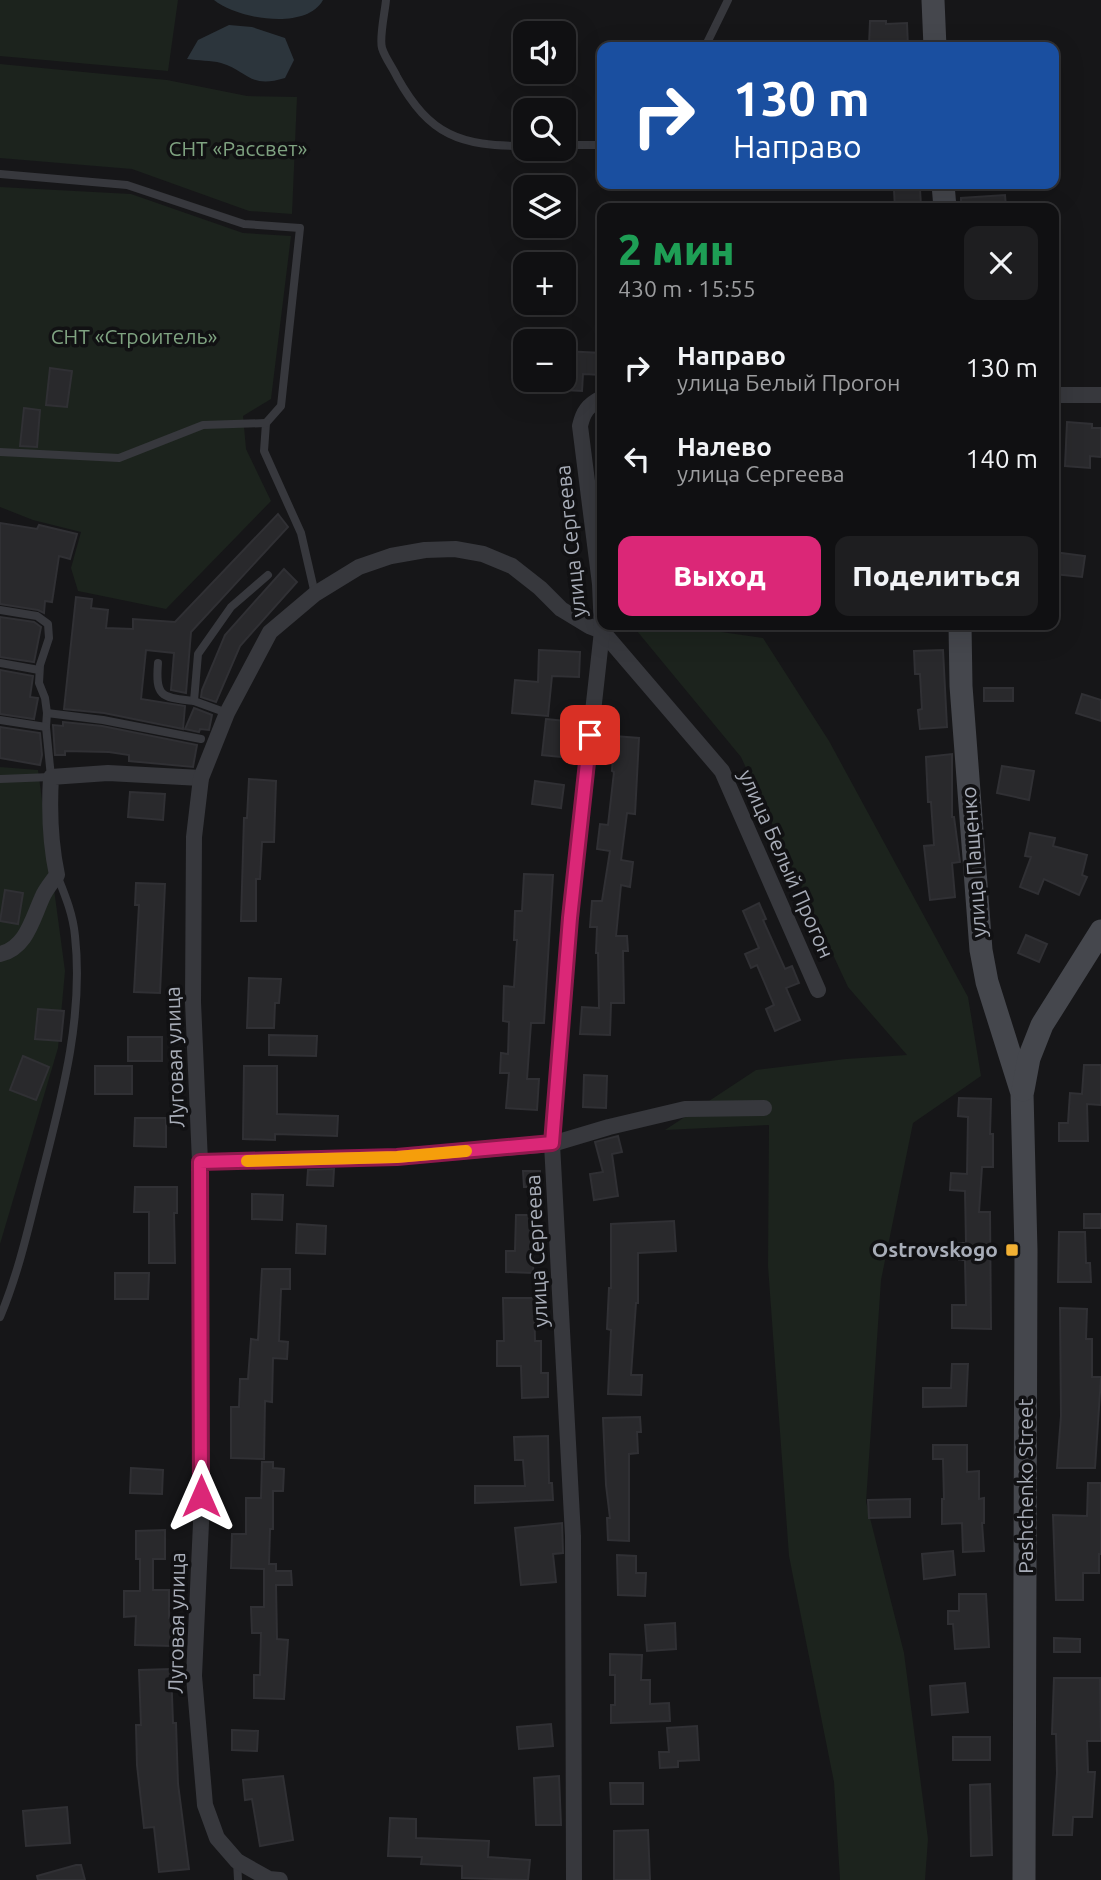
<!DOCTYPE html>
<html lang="ru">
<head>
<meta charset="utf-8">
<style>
  body { margin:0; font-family:Ubuntu,sans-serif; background:#1e1e20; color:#f1f3f6; height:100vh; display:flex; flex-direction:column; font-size:26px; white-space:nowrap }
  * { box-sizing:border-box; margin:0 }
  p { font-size:23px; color:#9c9d9f }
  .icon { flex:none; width:38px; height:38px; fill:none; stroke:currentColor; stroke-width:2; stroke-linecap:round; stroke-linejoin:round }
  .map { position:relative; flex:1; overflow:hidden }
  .side { position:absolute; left:597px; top:203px; width:462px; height:427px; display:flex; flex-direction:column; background:#101012; border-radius:14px; box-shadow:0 7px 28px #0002,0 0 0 2px #303032 }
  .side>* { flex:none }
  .banner { position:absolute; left:597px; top:42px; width:462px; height:147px; border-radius:14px; box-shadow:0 7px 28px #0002,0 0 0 2px #303032; background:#1a4fa0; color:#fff; overflow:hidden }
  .fabs { position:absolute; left:513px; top:21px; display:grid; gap:14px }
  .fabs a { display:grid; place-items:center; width:63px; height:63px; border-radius:14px; background:#101012; box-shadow:0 7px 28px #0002,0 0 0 2px #303032; font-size:35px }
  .pin { position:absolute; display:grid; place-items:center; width:60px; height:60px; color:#fff; margin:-30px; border-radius:14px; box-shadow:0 4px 10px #0006 }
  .me { position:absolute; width:77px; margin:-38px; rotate:0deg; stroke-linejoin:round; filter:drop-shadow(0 0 5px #0008) }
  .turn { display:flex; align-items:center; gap:24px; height:147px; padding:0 21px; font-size:32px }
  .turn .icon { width:91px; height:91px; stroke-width:2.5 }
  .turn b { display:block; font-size:49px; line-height:60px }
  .round { display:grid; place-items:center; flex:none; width:74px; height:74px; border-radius:14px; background:#1e1e20 }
  .head { display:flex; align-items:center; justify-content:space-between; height:119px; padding:0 21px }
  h1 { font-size:42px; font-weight:800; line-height:52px; color:#1e9e55 }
  .cta { display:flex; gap:14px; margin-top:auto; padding:14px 21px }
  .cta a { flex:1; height:80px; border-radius:14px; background:#db2777; color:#fff; font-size:28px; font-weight:800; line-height:80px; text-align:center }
  .cta a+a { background:#1e1e20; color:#f1f3f6 }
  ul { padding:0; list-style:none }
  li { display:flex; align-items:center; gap:21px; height:91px; padding:0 21px }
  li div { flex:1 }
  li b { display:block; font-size:26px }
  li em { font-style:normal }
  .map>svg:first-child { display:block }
  .green { fill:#1c231d }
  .water { fill:#2c353c }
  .building { fill:#29292c; stroke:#303034; stroke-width:2 }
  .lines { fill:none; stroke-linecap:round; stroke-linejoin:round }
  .lane { stroke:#37383d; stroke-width:8 }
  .street { stroke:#37383d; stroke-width:16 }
  .secondary { stroke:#45474d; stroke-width:23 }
  .route-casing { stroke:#8e194d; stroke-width:18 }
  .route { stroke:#db2777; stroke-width:12 }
  .slow { stroke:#f59e0b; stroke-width:12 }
  .poi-dot { fill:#f2b134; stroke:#111113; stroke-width:2.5 }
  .labels { text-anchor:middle; stroke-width:7; stroke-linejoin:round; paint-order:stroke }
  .park-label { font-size:21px; fill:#7fa381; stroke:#111113 }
  .street-label { font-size:21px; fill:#a8adb8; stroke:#111113 }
  .poi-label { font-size:21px; font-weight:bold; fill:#a8adb8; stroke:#111113; text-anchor:end }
</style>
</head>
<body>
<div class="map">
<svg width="1101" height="1880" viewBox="0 0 1101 1880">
  <rect width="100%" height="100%" fill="#161618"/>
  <g class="green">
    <polygon points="0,0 178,0 168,71 0,56"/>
    <polygon points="0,64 167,80 247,96 297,97 292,214 249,211 132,169 0,158"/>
    <polygon points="0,187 131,194 243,233 291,236 271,399 243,416 246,449 271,501 166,609 78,591 71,568 81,532 33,520 0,507"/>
    <polygon points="632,625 693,625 694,628 763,638 829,741 968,997 981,1076 913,1123 881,1280 866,1502 904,1653 928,1839 925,1880 840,1880 834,1782 789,1556 768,1266 769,1125 665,1130 756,1070 846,1059 907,1055 848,987 741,757"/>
    <polygon points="0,767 38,770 65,971 58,1048 0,1244"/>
  </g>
  <g class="water">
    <path d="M214,0H323C306,31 237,19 214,0Z"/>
    <path d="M229,25L252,27L285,38L294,60L285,78C249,89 248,71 221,63C211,60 198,61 187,59L198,40Z"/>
  </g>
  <g class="building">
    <polygon points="870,21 886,21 886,24 907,23 908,47 869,46"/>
    <polygon points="920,188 921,207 895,208 894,190"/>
    <polygon points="1005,195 1006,208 961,208 961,198"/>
    <polygon points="564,351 602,353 602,375 583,374 582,391 564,390"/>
    <polygon points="50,368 72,371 67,407 46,405"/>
    <polygon points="24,408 40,410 37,447 20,446"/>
    <polygon points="1067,422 1092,424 1092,428 1101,428 1101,457 1090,456 1090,468 1065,466"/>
    <polygon points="278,514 288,527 191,632 186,693 171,690 174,653 146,650 141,699 185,706 183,729 104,713 64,709 76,597 92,599 91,608 108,610 106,628 133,629 133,619 175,622"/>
    <polygon points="0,523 37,529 39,525 77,534 70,559 59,556 52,602 45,601 44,613 38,610 0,604"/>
    <polygon points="1054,552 1085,556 1082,577 1054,574"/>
    <polygon points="284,569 297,582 240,646 216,702 201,697 202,690 225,635"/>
    <polygon points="0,617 34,622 41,627 34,662 0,657"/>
    <polygon points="539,650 580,652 579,677 552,676 548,716 512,713 515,680 538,682"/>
    <polygon points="943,650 947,727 920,729 918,710 922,709 920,674 915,674 914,651"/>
    <polygon points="0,670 33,676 30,697 38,698 34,719 0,714"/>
    <rect x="984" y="688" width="29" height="13"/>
    <polygon points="1082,694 1101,700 1101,721 1076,713"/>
    <polygon points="194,708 212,715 209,730 200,729 199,732 185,729"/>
    <polygon points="546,719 575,722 571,758 542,755"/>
    <polygon points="63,722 102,726 197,745 193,767 129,761 129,755 109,752 65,751 65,755 55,755 53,725 63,726"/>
    <polygon points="0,727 40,733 42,755 40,765 0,758"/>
    <polygon points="614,736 639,738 635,814 627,813 621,860 633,862 630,887 621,885 616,936 627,936 628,951 623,951 624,1003 611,1003 610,1035 580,1034 582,1007 599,1008 598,953 596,953 597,927 590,927 592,901 602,901 610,851 597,849 600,824 608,825 614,772 612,771"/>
    <polygon points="952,754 952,817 954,817 960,862 952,863 955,897 930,900 924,846 934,845 931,802 928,802 926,757"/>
    <polygon points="1002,766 1034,771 1029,800 997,793"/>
    <polygon points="249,779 276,781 274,842 262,842 260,879 256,879 256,921 241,921 244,818 247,818"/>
    <polygon points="535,781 564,785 561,808 532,804"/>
    <polygon points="130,792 165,794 163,820 128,817"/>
    <polygon points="1030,833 1055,838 1053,846 1087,855 1082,875 1087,877 1079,895 1044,879 1038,894 1020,887 1031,857 1025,856"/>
    <polygon points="524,874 553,875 544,1023 531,1023 527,1079 539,1079 537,1110 506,1108 509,1073 500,1073 501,1053 508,1054 509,1022 503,1021 504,986 514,987 517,940 514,940 515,911 522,911"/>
    <polygon points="136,883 165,884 160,993 134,992 139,905 135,905"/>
    <polygon points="5,890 23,893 18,924 0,921"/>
    <polygon points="759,903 766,919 763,920 785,969 792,966 799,983 786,988 800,1020 775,1031 766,1009 774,1005 757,965 751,968 745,954 759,948 743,911"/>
    <polygon points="1026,935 1047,944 1039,962 1018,953"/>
    <polygon points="249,978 281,979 279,1003 275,1003 274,1028 247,1028"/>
    <polygon points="38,1009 64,1011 61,1041 35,1039"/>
    <polygon points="269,1035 317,1036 316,1056 269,1055"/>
    <rect x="128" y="1037" width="34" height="24"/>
    <polygon points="23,1056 49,1067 36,1100 10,1090"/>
    <polygon points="1084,1065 1101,1065 1101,1105 1087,1104 1088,1141 1059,1141 1059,1123 1068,1123 1070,1093 1082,1094"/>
    <rect x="95" y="1066" width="37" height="28"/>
    <polygon points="244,1066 277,1066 277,1114 338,1116 337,1136 275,1134 275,1140 243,1139"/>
    <polygon points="584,1075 607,1076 606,1108 583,1107"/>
    <polygon points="959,1098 991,1099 990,1134 993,1134 993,1167 982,1167 979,1212 990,1212 991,1329 952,1328 952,1305 966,1305 965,1260 959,1260 959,1243 966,1243 965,1191 950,1190 951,1173 967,1174 968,1117 958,1116"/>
    <polygon points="135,1118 166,1118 166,1147 134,1146"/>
    <polygon points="618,1136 622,1152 612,1154 618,1196 594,1200 590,1174 603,1172 595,1142"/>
    <polygon points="334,1169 333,1186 307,1185 308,1170"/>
    <polygon points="523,1171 540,1171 540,1187 524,1187"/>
    <polygon points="135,1187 177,1187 177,1213 174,1213 175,1263 149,1263 149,1212 134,1212"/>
    <polygon points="252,1194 283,1195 282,1220 252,1219"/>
    <rect x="1084" y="1214" width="17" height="14"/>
    <polygon points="516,1215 535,1215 533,1273 506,1272 506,1251 515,1251"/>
    <polygon points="674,1221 676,1251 638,1253 638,1303 636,1303 631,1375 642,1375 641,1395 608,1394 611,1330 607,1329 609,1288 611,1288 611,1224"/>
    <polygon points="297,1224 326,1226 325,1254 296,1253"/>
    <polygon points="1059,1232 1085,1232 1086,1263 1090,1263 1091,1282 1058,1282"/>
    <polygon points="262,1269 290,1269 290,1289 281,1289 279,1341 288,1342 287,1359 273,1358 272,1402 265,1401 264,1459 231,1458 231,1407 239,1407 240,1379 248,1379 251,1339 258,1340"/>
    <polygon points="115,1273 149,1273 148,1299 115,1299"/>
    <polygon points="503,1298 534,1298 535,1341 541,1341 541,1373 548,1373 548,1397 522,1398 521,1366 497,1366 497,1341 504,1341"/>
    <polygon points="1060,1308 1087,1309 1086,1339 1092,1339 1092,1377 1101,1377 1095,1468 1057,1468 1061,1416"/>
    <polygon points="952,1364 968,1364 966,1406 923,1407 923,1388 951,1388"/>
    <polygon points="640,1417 641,1432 637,1432 638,1453 629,1454 629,1541 608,1540 607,1518 610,1518 606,1485 603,1418"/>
    <polygon points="548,1436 549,1483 552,1483 553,1500 475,1503 475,1486 525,1486 523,1460 515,1460 514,1437"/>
    <polygon points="933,1445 967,1445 967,1472 979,1471 979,1499 984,1498 984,1523 982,1523 984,1551 963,1552 962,1523 942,1524 942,1499 944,1499 943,1459 933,1459"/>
    <polygon points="262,1462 273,1462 273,1468 284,1469 283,1491 273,1491 273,1529 270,1529 269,1564 276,1564 276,1571 291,1571 292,1585 276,1585 277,1639 288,1640 284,1699 254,1698 254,1675 260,1675 261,1633 252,1633 251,1607 264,1607 264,1569 231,1568 232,1534 246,1534 246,1498 261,1498"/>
    <polygon points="131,1468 163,1470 162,1494 130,1493"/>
    <polygon points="1088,1483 1101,1483 1101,1554 1099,1554 1099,1573 1083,1573 1083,1600 1056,1600 1053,1515 1087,1516"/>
    <polygon points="910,1499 910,1517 869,1518 868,1500"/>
    <polygon points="562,1523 563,1553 553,1554 556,1582 521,1585 515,1528"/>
    <polygon points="165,1530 165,1559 153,1559 153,1590 169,1590 169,1618 173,1618 172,1646 135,1645 136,1616 124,1617 124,1591 140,1591 140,1559 136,1559 136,1531"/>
    <polygon points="953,1551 955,1575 924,1579 922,1554"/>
    <polygon points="617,1555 636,1556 636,1573 646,1573 645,1596 618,1595"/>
    <polygon points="959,1594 986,1594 989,1647 955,1649 953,1624 948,1624 948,1611 959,1611"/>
    <polygon points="675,1623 676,1649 647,1651 645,1625"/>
    <polygon points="1054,1638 1080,1639 1080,1652 1054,1652"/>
    <polygon points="610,1654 642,1655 641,1680 650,1680 650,1704 669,1703 670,1721 611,1723 611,1705 615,1705 615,1675 610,1675"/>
    <polygon points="171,1669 173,1723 176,1723 178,1784 189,1869 159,1872 154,1827 144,1828 137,1765 136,1725 141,1725 139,1670"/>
    <polygon points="1054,1678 1100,1678 1101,1741 1087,1741 1088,1772 1095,1772 1092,1817 1073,1817 1072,1835 1053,1835 1057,1773 1056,1734 1052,1734"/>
    <polygon points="965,1683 968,1712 932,1715 930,1686"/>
    <polygon points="551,1724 553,1746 519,1749 517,1727"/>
    <polygon points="697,1726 699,1760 678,1761 678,1767 660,1768 659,1752 669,1752 667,1728"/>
    <polygon points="232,1730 258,1731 257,1751 232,1750"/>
    <rect x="953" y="1737" width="37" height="23"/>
    <polygon points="283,1776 293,1840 260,1846 252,1799 245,1800 243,1780"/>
    <polygon points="559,1776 561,1825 536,1825 534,1778"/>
    <polygon points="610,1783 643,1783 643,1804 611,1804"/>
    <polygon points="990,1784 992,1855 971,1856 970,1785"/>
    <polygon points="67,1807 70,1843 26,1846 23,1811"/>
    <polygon points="390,1818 416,1819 416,1838 489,1841 488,1857 530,1860 528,1880 462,1878 462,1866 421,1864 422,1857 388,1856"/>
    <polygon points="648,1830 650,1880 614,1880 614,1831"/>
    <polygon points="76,1865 81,1865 85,1880 38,1880 37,1876"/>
  </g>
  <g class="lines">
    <g class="lane">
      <path d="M386,0C385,12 379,38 382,48C385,58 393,68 397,77C430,136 460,146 525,146"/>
      <polyline points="705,47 728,0"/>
      <polyline points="564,145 602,145"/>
      <polyline points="0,174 127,185 244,224 300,228 281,406 266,423 264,451 301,533 315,594"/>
      <polyline points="0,452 119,458 203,425 266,423"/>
      <polyline points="0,610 37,616 48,624 49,638 40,665 39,683 45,698 47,713 46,727 51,777 0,779"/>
      <polyline points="0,663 39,670"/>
      <path d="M158,663C155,698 162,697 194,701"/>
      <polyline points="47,713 103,720 201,739"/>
      <polyline points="227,713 194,701 198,654 231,607 268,575"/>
      <polyline points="0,720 46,727"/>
      <path d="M0,1317C19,1272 29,1225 41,1178C61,1100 84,1018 75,936C73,914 65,895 57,875"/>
      <polyline points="237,1861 238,1880"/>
    </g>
    <g class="street">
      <polyline points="1054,395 1101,395"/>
      <path d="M0,954C26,948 32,920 42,898C45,890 52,882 57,875C50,842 49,811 51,777L108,773L201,778"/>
      <polyline points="200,1162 397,1157 552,1144 609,1127 685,1109 764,1108"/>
      <polyline points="280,1880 269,1879 237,1861 217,1838 205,1805 194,1676 201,1523 200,1162 193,1002 194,837 201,778 227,713 270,632 315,594 359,567 391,556 425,550 455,549 483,554 512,566 540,588 561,609 589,626 602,631 722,771 818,990"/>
      <path d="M574,1880L573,1536L552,1144L570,918L602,631L600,584L580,426C583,412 588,405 602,398"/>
    </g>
    <g class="secondary">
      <polyline points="933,0 935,47"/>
      <polyline points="943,184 945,208"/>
      <polyline points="960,625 961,686 981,950 987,982 1022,1093 1026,1251 1024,1880"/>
      <polyline points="1023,1090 1029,1058 1042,1025 1101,931"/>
    </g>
  </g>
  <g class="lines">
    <g class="route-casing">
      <polyline id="route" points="201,1496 200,1162 397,1157 552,1143 570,918 590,735"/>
    </g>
    <use href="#route" class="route"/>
    <polyline class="slow" points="247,1161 397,1157 466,1151"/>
  </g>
  <rect class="poi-dot" x="1005" y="1243" width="14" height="14" rx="3.5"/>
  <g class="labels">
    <g class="park-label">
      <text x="238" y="156">СНТ «Рассвет»</text>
      <text x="134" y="344">СНТ «Строитель»</text>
    </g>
    <g class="street-label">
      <text transform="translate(571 541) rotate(-96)" y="7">улица Сергеева</text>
      <text transform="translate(974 862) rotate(-94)" y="7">улица Пащенко</text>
      <text transform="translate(786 864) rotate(66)" y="7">улица Белый Прогон</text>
      <text transform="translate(175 1057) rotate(-92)" y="7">Луговая улица</text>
      <text transform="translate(537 1251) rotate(-93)" y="7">улица Сергеева</text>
      <text transform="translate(1026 1486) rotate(-90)" y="7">Pashchenko Street</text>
      <text transform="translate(177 1623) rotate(-89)" y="7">Луговая улица</text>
    </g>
    <g class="poi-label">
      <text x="998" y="1257">Ostrovskogo</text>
    </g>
  </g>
</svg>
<div class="fabs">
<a><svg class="icon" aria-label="sound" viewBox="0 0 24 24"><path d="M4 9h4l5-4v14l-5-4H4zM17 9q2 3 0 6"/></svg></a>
<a><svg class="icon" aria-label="search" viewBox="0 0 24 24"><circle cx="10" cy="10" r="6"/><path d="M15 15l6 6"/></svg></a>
<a><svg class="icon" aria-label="layers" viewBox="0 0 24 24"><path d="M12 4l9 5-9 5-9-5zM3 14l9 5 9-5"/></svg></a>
<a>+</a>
<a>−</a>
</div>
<div class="pin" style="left:590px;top:735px;background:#d93025"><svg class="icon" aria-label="arrive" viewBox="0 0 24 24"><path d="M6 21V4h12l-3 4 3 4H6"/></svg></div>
<svg class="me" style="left:201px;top:1496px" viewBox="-20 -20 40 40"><path d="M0-17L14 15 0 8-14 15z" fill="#db2777" stroke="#fff" stroke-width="4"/></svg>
<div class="banner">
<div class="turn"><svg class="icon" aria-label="right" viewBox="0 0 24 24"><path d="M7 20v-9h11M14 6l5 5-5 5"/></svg><div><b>130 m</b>Направо</div></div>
</div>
<section class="side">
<div class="head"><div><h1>2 мин</h1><p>430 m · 15:55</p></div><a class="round"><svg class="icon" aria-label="close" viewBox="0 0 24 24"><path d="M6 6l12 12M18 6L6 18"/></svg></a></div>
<ul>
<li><svg class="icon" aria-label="right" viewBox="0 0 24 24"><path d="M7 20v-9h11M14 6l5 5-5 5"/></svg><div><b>Направо</b><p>улица Белый Прогон</p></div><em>130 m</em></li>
<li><svg class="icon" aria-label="left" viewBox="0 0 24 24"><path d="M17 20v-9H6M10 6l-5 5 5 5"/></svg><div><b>Налево</b><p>улица Сергеева</p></div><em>140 m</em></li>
</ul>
<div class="cta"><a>Выход</a><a>Поделиться</a></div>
</section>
</div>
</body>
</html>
